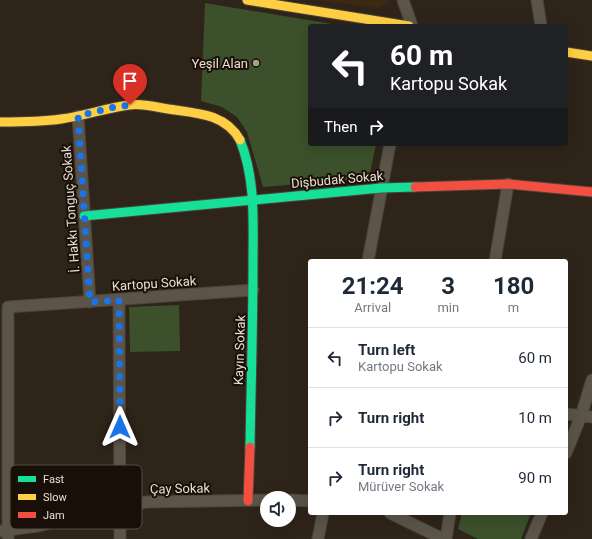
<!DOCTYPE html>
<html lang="en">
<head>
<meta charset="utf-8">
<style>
  body { margin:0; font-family:Roboto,sans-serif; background:#f6f6f7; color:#1f2937; height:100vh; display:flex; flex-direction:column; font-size:15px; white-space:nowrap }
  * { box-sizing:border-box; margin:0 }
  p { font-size:13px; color:#747a83 }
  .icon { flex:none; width:22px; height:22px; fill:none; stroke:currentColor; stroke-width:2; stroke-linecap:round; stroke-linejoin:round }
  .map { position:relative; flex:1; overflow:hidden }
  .details { position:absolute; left:308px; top:259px; width:260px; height:256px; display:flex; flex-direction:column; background:#fff; border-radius:4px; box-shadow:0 4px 16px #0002 }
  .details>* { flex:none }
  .hud { position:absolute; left:308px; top:24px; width:260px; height:122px; border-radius:4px; box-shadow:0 4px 16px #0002; background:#202124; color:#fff; overflow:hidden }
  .buttons { position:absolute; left:260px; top:491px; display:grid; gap:8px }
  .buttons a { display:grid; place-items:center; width:36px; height:36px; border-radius:50%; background:#fff; box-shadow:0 4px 16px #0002; font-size:20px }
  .pin { position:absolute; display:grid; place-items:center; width:34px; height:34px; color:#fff; margin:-41px -17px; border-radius:50% 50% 50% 0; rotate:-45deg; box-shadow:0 0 4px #0007 }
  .pin .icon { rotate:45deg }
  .me { position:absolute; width:44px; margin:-22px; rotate:0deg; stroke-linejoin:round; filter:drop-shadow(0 0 3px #0008) }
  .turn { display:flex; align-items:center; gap:14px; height:84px; padding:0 16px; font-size:18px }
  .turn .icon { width:52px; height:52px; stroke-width:2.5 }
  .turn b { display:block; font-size:28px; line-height:34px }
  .then { display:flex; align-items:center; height:38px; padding:0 16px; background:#0003; gap:8px; font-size:15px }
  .eta { display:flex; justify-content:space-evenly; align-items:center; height:68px; text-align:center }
  .eta b { font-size:24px; font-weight:700; line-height:28px }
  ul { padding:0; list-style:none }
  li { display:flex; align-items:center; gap:12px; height:60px; padding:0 16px; border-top:1px solid #e0e1e3 }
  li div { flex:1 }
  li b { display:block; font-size:15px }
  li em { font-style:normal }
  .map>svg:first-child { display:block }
  .built { fill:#3f2811 }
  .green { fill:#3b502b }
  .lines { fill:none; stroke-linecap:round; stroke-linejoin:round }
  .street-casing { stroke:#4b4238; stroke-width:13 }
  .fast-casing { stroke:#4b4238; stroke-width:11 }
  .slow-casing { stroke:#4b4238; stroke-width:11 }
  .jam-casing { stroke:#4b4238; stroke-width:11 }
  .street { stroke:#5a5449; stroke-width:11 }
  .fast { stroke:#16e098; stroke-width:9 }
  .slow { stroke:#ffcf43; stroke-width:9 }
  .jam { stroke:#f24e42; stroke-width:9 }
  .route { stroke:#1a73e8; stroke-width:7; stroke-dasharray:0 12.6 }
  .poi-dot { fill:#a99c91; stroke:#181008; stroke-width:1.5 }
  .labels { text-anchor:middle; stroke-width:4; stroke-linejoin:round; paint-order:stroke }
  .poi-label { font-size:13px; fill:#eaddd1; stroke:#181008; text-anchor:end }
  .street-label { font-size:13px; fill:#eaddd1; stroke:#181008 }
  .key { fill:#181008; stroke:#574e44; stroke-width:1 }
  .key-label { font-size:11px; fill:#eaddd1 }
</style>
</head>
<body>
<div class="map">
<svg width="592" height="539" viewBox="0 0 592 539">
  <rect width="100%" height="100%" fill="#2f2419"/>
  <polygon class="built" points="317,0 387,0 388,4 377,8"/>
  <g class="green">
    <polygon points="205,3 344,26 310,26 310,144 376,144 369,178 263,187 247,132 237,117 222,107 201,101"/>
    <polygon points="179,305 180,351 130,352 129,307"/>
    <polygon points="462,513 531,513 521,539 478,539 458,529"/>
  </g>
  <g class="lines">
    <g class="street-casing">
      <g id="street">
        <polyline points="403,0 412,26"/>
        <polyline points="537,0 541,26"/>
        <polyline points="78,116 90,302"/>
        <polyline points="368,261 390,144"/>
        <polyline points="495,261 508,184"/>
        <polyline points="119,299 120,539"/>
        <polyline points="566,414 592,417"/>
        <polyline points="566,453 581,416 592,380"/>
        <polyline points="289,500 310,501"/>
        <polyline points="390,513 443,539"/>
        <polyline points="0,531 38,526 120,506 147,502 267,500"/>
        <polyline points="8,539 8,307 253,290"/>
        <polyline points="318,539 323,513"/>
        <polyline points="446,539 450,513"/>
        <polyline points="531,539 542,513"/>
      </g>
    </g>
    <g class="fast-casing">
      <g id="fast">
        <path d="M240,140C256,180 253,222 253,264C253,325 251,386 250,447"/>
        <polyline points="84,216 381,188 415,187"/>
      </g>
    </g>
    <g class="slow-casing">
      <g id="slow">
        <polyline points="247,0 409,26"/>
        <polyline points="566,52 592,56"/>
        <path d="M0,122C20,122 41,122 61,119C84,116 106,108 129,105C142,103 155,107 168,109C195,113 225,113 240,140"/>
      </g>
    </g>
    <g class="jam-casing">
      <g id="jam">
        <polyline points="415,187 508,184 592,192"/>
        <polyline points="248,501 250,447"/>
      </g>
    </g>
    <use href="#street" class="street"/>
    <use href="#fast" class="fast"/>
    <use href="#slow" class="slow"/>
    <use href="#jam" class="jam"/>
  </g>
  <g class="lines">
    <polyline class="route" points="120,427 119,300 90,302 78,116 115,107 130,105"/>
  </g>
  <circle class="poi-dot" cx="256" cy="63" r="4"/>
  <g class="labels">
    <g class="poi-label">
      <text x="248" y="68">Yeşil Alan</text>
    </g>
    <g class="street-label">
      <text transform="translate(337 179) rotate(-5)" y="5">Dişbudak Sokak</text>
      <text transform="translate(70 209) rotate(-94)" y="5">İ. Hakkı Tonguç Sokak</text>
      <text transform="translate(154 283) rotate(-4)" y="5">Kartopu Sokak</text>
      <text transform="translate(239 350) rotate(-88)" y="5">Kayın Sokak</text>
      <text transform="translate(180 488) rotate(-1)" y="5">Çay Sokak</text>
    </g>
  </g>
  <rect x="10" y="465" width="132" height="64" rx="6" class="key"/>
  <rect x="18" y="476" width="18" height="6" fill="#16e098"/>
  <rect x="18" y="494" width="18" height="6" fill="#ffcf43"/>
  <rect x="18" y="512" width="18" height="6" fill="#f24e42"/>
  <g class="key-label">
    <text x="43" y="483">Fast</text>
    <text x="43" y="501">Slow</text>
    <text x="43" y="519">Jam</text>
  </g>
</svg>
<div class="buttons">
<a><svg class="icon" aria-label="sound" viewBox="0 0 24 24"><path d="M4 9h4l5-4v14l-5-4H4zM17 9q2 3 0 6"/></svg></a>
</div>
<div class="pin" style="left:130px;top:105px;background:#d93025"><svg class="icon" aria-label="arrive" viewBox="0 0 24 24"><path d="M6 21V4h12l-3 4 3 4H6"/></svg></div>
<svg class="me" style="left:120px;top:427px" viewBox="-20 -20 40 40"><path d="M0-17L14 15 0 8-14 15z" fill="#1a73e8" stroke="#fff" stroke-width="4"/></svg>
<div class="hud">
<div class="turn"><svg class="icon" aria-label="left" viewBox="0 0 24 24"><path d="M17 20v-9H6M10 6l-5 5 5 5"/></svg><div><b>60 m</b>Kartopu Sokak</div></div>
<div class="then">Then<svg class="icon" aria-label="right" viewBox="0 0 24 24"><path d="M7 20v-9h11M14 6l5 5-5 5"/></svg></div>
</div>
<section class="details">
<div class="eta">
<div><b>21:24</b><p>Arrival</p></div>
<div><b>3</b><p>min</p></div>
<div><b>180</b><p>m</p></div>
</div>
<ul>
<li><svg class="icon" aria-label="left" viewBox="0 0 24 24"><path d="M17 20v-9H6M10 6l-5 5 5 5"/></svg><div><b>Turn left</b><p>Kartopu Sokak</p></div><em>60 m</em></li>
<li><svg class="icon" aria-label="right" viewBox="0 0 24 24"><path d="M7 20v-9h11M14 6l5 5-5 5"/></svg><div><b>Turn right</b></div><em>10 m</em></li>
<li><svg class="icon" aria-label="right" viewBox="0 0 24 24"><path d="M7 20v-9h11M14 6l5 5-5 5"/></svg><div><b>Turn right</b><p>Mürüver Sokak</p></div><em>90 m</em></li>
</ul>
</section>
</div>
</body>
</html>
